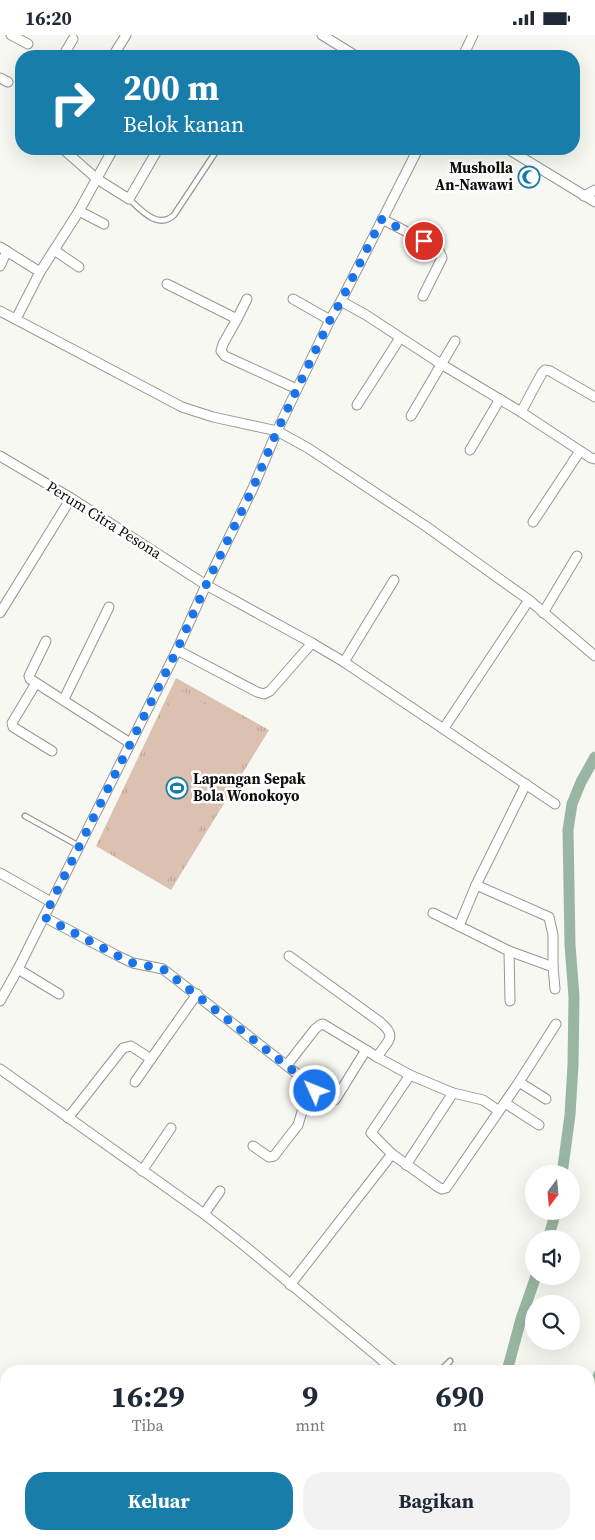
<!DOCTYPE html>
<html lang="id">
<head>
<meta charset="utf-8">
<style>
  body { margin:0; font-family:"Source Serif 4",serif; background:#f2f2f3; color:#1f2937; height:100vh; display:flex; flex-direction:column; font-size:19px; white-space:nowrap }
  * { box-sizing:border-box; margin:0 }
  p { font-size:16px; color:#747a83 }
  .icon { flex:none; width:28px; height:28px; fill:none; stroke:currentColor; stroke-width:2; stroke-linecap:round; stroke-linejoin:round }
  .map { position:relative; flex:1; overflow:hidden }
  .details { position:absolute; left:0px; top:1330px; width:595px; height:175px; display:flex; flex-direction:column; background:#fff; border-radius:20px 20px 0 0; box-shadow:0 5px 20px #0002 }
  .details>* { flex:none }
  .hud { position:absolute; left:15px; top:15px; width:565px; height:105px; border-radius:20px; box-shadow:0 5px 20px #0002; background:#187da8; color:#fff; overflow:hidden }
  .needle { width:32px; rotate:196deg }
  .tools { position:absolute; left:525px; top:1130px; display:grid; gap:10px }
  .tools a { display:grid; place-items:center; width:55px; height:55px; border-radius:50%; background:#fff; box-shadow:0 5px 20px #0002; font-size:25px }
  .pin { position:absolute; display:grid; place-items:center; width:42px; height:42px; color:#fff; margin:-21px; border:2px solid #fff; border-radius:50%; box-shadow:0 1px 5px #0007 }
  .me { position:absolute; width:55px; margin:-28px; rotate:314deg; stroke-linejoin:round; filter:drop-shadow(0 0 4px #0008) }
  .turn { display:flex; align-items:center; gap:18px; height:105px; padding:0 25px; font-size:22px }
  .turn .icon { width:65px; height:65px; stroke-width:2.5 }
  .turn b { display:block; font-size:35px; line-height:42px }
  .eta { display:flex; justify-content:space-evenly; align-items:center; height:85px; text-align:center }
  .eta b { font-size:30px; font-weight:700; line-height:35px }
  .button { display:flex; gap:10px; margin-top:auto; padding:10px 25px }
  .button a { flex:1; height:58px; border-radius:20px; background:#187da8; color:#fff; font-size:20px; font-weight:700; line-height:58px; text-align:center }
  .button a+a { background:#f2f2f3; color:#1f2937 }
  .status { display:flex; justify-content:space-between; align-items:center; height:35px; padding:0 25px; background:#fff; direction:ltr }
  .status svg { height:14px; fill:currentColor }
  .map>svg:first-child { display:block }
  .grass { fill:url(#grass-tufts) }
  .garden { fill:#dcc0b0 }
  .water { fill:url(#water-waves) }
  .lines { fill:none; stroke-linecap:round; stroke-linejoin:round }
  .canal { stroke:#99b6a2; stroke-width:11 }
  .service-casing { stroke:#979791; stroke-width:7 }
  .minor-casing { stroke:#979791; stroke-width:11 }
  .service { stroke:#fff; stroke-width:4.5 }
  .minor { stroke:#fff; stroke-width:9 }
  .route { stroke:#1a73e8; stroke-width:9; stroke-dasharray:0 16.2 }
  .labels { text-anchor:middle; stroke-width:5; stroke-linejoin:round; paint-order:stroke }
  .poi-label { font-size:15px; font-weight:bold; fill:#0e0e0c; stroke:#fff; text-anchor:end }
  .street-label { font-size:15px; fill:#0e0e0c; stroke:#fff }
</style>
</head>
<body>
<div class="status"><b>16:20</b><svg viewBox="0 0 49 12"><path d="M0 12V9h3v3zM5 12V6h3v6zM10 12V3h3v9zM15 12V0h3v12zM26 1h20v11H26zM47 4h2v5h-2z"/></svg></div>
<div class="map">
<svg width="595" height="1505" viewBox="0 0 595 1505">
  <defs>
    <pattern id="grass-tufts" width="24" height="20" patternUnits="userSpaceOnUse" patternTransform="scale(1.25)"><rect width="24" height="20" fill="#dcc0b0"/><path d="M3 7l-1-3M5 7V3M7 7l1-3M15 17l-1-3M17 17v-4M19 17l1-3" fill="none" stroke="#bca496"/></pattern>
    <pattern id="water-waves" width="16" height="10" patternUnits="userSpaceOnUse" patternTransform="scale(1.25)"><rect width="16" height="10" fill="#99b6a2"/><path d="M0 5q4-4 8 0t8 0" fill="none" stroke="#839b8a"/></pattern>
  </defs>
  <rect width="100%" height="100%" fill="#f8f8f2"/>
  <polygon class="grass" points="176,643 269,695 171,855 96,811"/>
  <g class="garden">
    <polygon points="177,653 257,699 167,846 103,807"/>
    <polygon points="558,1499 576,1499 585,1505 556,1505"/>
  </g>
  <polygon class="water" points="595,1335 595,1374 589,1385 589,1348"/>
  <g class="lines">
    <g class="canal">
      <polyline points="562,1139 570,1080 573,1030 574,962 570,910 568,795 572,769 581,747 595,722"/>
      <polyline points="548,1204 556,1176"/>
      <polyline points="507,1336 521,1284 536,1241"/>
      <polyline points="456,1505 457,1499"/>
    </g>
    <g class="service-casing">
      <g id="service">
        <path d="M129,164C141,175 158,195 174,180L217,115"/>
        <polyline points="25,781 79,811"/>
        <polyline points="440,1336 450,1326"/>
      </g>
    </g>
    <g class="minor-casing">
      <g id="minor">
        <polyline points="11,0 28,9"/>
        <polyline points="322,0 356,21"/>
        <polyline points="63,21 73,4"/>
        <polyline points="113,21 126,0"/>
        <polyline points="463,21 473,0"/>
        <polyline points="0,43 8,47"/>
        <polyline points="63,114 97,144 129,164 158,114"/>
        <polyline points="508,114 595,167"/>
        <polyline points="584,161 595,155"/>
        <polyline points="79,176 104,189"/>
        <polyline points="382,184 438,213 442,223 423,261"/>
        <polyline points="0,212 40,237"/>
        <polyline points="54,215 79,232"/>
        <polyline points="0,231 7,216"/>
        <polyline points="167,249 237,284 223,309 221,316 225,321 297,354"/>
        <polyline points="293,264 330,285"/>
        <polyline points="341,266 366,280 441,329 521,377 591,423 595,424"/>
        <polyline points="0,276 182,372 213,382 277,396 308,413 427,492 529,565 595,621"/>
        <polyline points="16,284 40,237 79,176 113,114"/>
        <polyline points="237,284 247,264"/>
        <polyline points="357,370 400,303"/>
        <polyline points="521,377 542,338 545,335 550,336 595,362"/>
        <polyline points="411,381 455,306"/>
        <polyline points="470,415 500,364"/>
        <polyline points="0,421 71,463 206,550 312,608 344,627 555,769"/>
        <polyline points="533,487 580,416"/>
        <polyline points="0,578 71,463"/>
        <polyline points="543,578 577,521"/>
        <polyline points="46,606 29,641 30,644 130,708"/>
        <polyline points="177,615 257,657 264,659 270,656 312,608"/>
        <polyline points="344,627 394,545"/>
        <polyline points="36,648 12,688 13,692 52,716"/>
        <polyline points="64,664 109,572"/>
        <polyline points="444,693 529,565"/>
        <polyline points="0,838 51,867"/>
        <polyline points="476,850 549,882 553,900 553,932"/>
        <polyline points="433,878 509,916 510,966"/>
        <polyline points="44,882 120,922 133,928 163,934 314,1052 314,1059 304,1070 298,1090 274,1121 269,1122 253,1111"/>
        <polyline points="459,891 476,850 526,749"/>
        <polyline points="509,916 553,932 555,954"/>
        <path d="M289,921L380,987C398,1002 388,1005 377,1022L366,1015L335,1065"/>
        <polyline points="18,934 59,959"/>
        <polyline points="0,966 18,934 177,615 206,550 253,453 277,396 330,285 341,266 418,114"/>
        <polyline points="377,1022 410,1040"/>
        <polyline points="287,1030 315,994 320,990 323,989 366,1015"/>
        <polyline points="0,1034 204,1179 246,1212 395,1336"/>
        <polyline points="135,1047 151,1024"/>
        <polyline points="519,1047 546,1064"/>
        <polyline points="505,1068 539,1090"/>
        <polyline points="68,1083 123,1013 131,1011 151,1024 197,959"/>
        <polyline points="392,1119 371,1098 410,1040 453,1058 483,1065 499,1076"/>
        <polyline points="406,1130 453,1058"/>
        <polyline points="142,1136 171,1093"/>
        <polyline points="204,1179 220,1156"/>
        <polyline points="290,1250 392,1119 438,1152 442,1154 446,1153 519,1047 556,989"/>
        <polyline points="0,1375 6,1380"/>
        <polyline points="589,1440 595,1443"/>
        <polyline points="589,1498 595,1502"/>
        <polyline points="185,1499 194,1505"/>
        <polyline points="70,1503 73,1499"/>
        <polyline points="432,1505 434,1499"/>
        <polyline points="537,1505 541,1499"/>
      </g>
    </g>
    <use href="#service" class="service"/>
    <use href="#minor" class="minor"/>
  </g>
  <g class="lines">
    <polyline class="route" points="315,1056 314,1052 163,934 133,928 120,922 44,882 177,615 206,550 253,453 277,396 330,285 341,266 382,184 424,206"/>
  </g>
  <defs>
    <g id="mosque-ring" transform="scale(1.125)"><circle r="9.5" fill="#fff" stroke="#187da8" stroke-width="1.5"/><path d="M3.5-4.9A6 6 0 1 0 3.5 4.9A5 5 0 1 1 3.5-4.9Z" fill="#187da8"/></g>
    <g id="stadium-ring" transform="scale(1.125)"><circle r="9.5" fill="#fff" stroke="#187da8" stroke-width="1.5"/><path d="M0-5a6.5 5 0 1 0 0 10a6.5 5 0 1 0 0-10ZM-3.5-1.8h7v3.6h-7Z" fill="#187da8"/></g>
  </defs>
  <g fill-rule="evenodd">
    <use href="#mosque-ring" x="529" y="142"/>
    <use href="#stadium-ring" x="177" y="753"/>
  </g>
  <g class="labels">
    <g class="poi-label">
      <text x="513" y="138">Musholla<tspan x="513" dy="17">An-Nawawi</tspan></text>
      <text x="193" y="749" text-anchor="start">Lapangan Sepak<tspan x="193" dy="17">Bola Wonokoyo</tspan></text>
    </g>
    <g class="street-label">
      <text transform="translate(104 485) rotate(32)" y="5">Perum Citra Pesona</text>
    </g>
  </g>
</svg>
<div class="tools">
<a><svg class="needle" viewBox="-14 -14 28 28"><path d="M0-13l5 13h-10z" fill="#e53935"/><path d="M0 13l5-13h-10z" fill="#747a83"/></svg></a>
<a><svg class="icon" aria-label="sound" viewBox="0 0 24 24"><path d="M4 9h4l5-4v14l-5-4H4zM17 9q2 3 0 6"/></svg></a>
<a><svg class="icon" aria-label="search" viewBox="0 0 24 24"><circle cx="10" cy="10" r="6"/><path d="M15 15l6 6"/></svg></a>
</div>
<div class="pin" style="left:424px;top:206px;background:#d93025"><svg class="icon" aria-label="arrive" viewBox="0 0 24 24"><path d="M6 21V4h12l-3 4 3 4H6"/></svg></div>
<svg class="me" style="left:315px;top:1056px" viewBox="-20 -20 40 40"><circle r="17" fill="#1a73e8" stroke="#fff" stroke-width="3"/><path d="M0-11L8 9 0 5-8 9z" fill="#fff"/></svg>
<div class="hud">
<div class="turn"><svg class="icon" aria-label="right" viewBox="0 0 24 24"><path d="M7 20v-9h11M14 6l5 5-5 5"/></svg><div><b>200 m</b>Belok kanan</div></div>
</div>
<section class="details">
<div class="eta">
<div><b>16:29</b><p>Tiba</p></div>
<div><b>9</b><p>mnt</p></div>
<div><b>690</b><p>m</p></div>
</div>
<div class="button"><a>Keluar</a><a>Bagikan</a></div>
</section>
</div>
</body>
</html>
